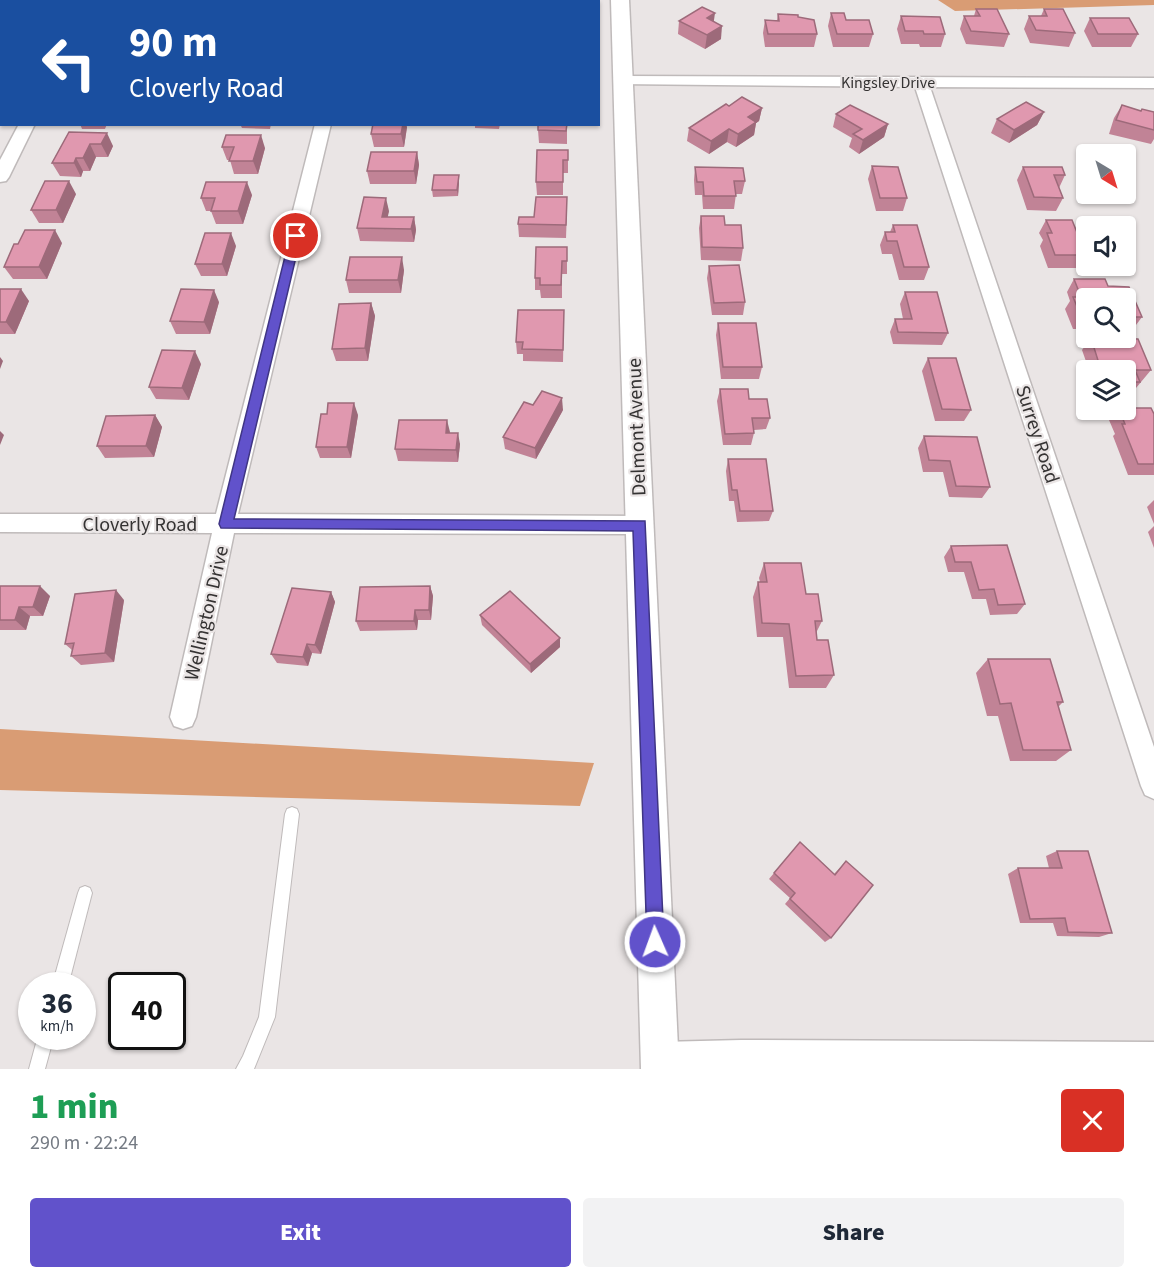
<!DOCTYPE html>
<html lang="en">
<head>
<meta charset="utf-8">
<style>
  body { margin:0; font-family:"Source Sans 3",sans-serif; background:#f2f2f3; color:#1f2937; height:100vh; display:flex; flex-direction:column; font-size:22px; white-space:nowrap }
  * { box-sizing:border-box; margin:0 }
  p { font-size:20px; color:#747a83 }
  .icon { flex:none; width:33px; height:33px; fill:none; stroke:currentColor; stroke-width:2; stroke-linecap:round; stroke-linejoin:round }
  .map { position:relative; height:1069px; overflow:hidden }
  .sheet { display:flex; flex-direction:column; background:#fff; flex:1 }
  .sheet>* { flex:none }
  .guide { position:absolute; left:0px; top:0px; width:600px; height:126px; box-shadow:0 2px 4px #0004; background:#1a4fa0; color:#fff; overflow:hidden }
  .needle { width:39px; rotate:142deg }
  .controls { position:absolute; left:1076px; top:144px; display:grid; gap:12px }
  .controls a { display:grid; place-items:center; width:60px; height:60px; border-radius:6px; background:#fff; box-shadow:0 2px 4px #0004; font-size:30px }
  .speed { position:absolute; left:18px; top:972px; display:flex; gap:12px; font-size:30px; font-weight:700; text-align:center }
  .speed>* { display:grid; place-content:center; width:78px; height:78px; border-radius:50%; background:#fff; box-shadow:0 2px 4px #0004; line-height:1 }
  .speed small { font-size:15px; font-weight:400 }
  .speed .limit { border:3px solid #111; border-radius:9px; background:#fff; color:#111 }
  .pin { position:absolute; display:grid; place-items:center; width:51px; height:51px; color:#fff; margin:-26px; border:3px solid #fff; border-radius:50%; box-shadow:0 2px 6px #0007 }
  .me { position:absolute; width:66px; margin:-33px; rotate:358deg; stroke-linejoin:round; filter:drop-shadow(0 0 4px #0008) }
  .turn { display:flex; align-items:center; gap:21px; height:126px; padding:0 30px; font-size:27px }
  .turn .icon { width:78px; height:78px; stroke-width:2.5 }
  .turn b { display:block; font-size:42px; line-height:51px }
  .round { display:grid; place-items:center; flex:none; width:63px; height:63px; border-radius:6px; background:#f2f2f3 }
  .head { display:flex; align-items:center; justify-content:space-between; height:102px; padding:0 30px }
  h1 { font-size:36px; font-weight:800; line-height:45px; color:#1e9e55 }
  .cta { display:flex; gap:12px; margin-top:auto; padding:12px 30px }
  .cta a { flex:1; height:69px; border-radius:6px; background:#6152cb; color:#fff; font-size:24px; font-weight:800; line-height:69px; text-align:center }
  .cta a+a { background:#f2f2f3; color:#1f2937 }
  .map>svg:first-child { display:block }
  .forest { fill:#d99c74 }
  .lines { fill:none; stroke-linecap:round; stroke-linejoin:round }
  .service-casing { stroke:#bfbaba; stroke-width:2 }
  .minor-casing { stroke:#bfbaba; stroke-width:3 }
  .tertiary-casing { stroke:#bfbaba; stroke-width:3 }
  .service { fill:#fff; fill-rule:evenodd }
  .minor { fill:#fff; fill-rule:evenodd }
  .tertiary { fill:#fff; fill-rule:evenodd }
  .wall { fill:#c18396 }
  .shaded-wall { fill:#9d6a7a }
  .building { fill:#e098af; stroke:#9d6a7a; stroke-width:1.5 }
  .route { fill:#6152cb; stroke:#3f3584; stroke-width:1.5 }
  .labels { text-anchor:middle; stroke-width:4.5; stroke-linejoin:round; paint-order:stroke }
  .far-street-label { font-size:16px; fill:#353333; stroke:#eae5e5 }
  .street-label { font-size:20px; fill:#353333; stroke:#eae5e5 }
</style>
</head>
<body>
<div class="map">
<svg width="1154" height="1069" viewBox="0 0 1154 1069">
  <rect width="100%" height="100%" fill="#eae5e5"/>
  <g class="forest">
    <polygon points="938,0 1154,0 1154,5 955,11"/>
    <polygon points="0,729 594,763 580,806 0,790"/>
  </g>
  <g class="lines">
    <g class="service-casing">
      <g id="service">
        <polygon points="292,807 297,809 299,814 275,1017 254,1069 236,1069 243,1056 259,1017 285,814 287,809"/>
        <polygon points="85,886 90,888 92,893 68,986 52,986 78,893 80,888"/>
        <polygon points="38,1036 54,1036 45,1069 29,1069"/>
      </g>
    </g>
    <g class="minor-casing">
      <g id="minor">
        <polygon points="85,0 99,0 84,2"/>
        <rect x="346" y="0" width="14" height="2"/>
        <polygon points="623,76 1154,78 1154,88 930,87 1154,747 1154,799 1145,795 1141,786 915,87 617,84 615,81 617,78"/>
        <polygon points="19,124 35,124 9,177 6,181 0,182 0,160"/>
        <polygon points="315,124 331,124 238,514 640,516 648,518 651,525 648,532 640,534 234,533 196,717 192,726 183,729 174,726 170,717 212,533 0,532 0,514 216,514"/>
        <polygon points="741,1040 1154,1042 1154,1069 652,1069 649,1068 645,1057 649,1046 660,1042"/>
      </g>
    </g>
    <g class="tertiary-casing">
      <polygon id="tertiary" points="611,0 629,0 679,1069 641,1069"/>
    </g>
    <use href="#service" class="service"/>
    <use href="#minor" class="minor"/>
    <use href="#tertiary" class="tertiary"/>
  </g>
  <g class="wall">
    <polygon points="3,0 45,0 44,2 4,2"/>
    <polygon points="976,9 1009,34 1004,47 966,44 960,29 964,16 974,16"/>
    <polygon points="1044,9 1075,33 1069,47 1030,43 1024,29 1029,16 1041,16"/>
    <polygon points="831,13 873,34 869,47 833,47 828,26"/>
    <polygon points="778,14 798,17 817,34 814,47 765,47 763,33 765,20 777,20"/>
    <rect x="0" y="15" width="2" height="32"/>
    <polygon points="901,16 945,34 941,47 920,47 919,44 901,44 897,29"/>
    <polygon points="1090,18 1138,34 1131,47 1092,47 1084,31"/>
    <polygon points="679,21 714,21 721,39 705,49 678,34"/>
    <polygon points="1122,105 1141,111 1154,112 1154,139 1151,144 1109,134 1114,118"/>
    <polygon points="729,106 762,108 759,121 756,123 754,135 736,147 727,142 709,154 687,141 689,128"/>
    <polygon points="1044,112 1037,125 1009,143 991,133 997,119"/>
    <polygon points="836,114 888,124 884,137 859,154 849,147 852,138 833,127"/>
    <polygon points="80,124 107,124 105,129 82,129"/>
    <polygon points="240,124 271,124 270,129 242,128"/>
    <polygon points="475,124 500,124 499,129 475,128"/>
    <polygon points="567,124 567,144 539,143 538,130"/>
    <polygon points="407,127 404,147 374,147 371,134"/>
    <polygon points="69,132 113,146 108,157 96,157 90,171 83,171 81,177 60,176 52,163"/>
    <polygon points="222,147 265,148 258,174 234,174 230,160 227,160"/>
    <polygon points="568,150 568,173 563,173 563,195 537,195 536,182"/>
    <polygon points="417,152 419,165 416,184 370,184 367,171"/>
    <polygon points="872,166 907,198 903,211 876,211 868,179"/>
    <polygon points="695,167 745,181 742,194 736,194 734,209 703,209 702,195 695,195 694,180"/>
    <polygon points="1023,167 1065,175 1059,188 1063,198 1056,211 1027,210 1017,180"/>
    <polygon points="459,175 459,182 458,196 433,197 432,190"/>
    <polygon points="76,194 63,223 39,223 31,210"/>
    <polygon points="252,195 243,224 216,224 211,211 206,211 201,198"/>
    <polygon points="567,210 566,238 519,237 518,224 534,217"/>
    <polygon points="389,211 387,217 414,217 416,230 414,242 360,241 357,228"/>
    <polygon points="701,216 725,225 743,248 741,261 701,260 699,228"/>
    <polygon points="1046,220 1086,253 1086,256 1079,268 1048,268 1040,246 1043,240 1039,233"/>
    <polygon points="893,225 929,267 924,280 899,280 892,254 882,254 880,245 885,232 890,232"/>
    <polygon points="62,243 47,279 13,279 4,267"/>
    <polygon points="236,246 227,276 201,276 195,264"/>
    <polygon points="567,247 567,274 562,274 562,298 541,298 540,290 535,290 535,278"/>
    <polygon points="709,266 745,302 743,315 712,315 707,278"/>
    <polygon points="404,270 401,293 349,293 346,280"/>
    <polygon points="1074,279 1105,279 1108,286 1129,287 1142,317 1133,329 1125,329 1125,298 1086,298 1086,329 1073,329 1065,309 1070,301 1067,292"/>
    <polygon points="0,289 29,301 15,334 0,334"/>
    <polygon points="905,292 948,333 942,345 893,344 890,332 895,319 903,319 900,304"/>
    <polygon points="219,302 210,334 176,334 170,321"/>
    <polygon points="371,303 375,316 368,361 336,361 332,349"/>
    <polygon points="564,310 563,362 523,361 523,354 517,354 516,342"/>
    <polygon points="718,323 762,367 759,379 721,379 716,335"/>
    <polygon points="1091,338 1151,370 1131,394 1125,394 1125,370 1089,370 1082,350"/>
    <polygon points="928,358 971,410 964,421 935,421 922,371"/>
    <polygon points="201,364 189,400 156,399 149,387"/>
    <polygon points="720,389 749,399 770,418 766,429 754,430 754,433 751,445 723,445 717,401"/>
    <polygon points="563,410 536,459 505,449 503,437"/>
    <polygon points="1117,410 1125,410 1154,414 1154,475 1128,475 1113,436 1115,434 1109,420"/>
    <polygon points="155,415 162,427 154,457 105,458 97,446"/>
    <polygon points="358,415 351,458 320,458 316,447"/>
    <polygon points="450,433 460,444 458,462 398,461 395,449"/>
    <polygon points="924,436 990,487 982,498 949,497 943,472 923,472 918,448"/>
    <polygon points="728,459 773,511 769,521 737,522 734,501 729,501 726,471"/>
    <polygon points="1154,500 1154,524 1147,507"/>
    <polygon points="1154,526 1154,548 1148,532"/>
    <polygon points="951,546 1025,604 1017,614 990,615 986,599 972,599 964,572 948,572 944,557"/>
    <polygon points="764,563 806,594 822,621 816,633 817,640 834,675 826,688 789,688 783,637 757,637 753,597 758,582 760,582 759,578"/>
    <polygon points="0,586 50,596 43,616 30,616 26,630 0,630"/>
    <polygon points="430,586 433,596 431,620 418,620 417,630 360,631 356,621"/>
    <polygon points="331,592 335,602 321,654 312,653 308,666 277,663 271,654"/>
    <polygon points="124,600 114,662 81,665 71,656 72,650 65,644"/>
    <polygon points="480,615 560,638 560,647 531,673 482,625"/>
    <polygon points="988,659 1063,702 1058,707 1071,750 1056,761 1010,761 998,716 987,716 976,673"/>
    <polygon points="800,842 834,874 846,861 831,938 825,942 785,904 790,898 769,879"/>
    <polygon points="1057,851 1112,933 1099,937 1057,936 1053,923 1020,923 1008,874 1018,868 1049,868 1046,856"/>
  </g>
  <g class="shaded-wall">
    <polygon points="32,0 45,0 44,2 32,2"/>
    <polygon points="163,0 174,0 173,2 162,2"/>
    <polygon points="715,13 713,27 707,18"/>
    <polygon points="722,26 721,39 705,49 707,35"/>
    <polygon points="2,52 2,77 0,79 0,55"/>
    <polygon points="762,108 759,121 756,123 754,135 736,147 738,134 748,117"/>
    <polygon points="1044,112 1037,125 1009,143 1014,130"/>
    <polygon points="403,124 406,124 407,127 404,147 401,134"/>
    <polygon points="888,124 884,137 859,154 863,140"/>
    <polygon points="729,129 727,142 709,154 711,141"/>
    <polygon points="107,133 113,146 108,157 101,144"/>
    <polygon points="261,135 265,148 258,174 253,161"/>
    <polygon points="90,144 96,157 90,171 83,158"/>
    <polygon points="417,152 419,165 416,184 414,171"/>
    <polygon points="76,158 83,171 81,177 74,163"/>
    <polygon points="459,175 459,182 458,196 457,190"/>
    <polygon points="69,181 76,194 63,223 56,210"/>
    <polygon points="247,182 252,195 243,224 238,211"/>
    <polygon points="386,198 389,211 385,230 382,217"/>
    <polygon points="414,217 416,230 414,242 411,229"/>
    <polygon points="55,230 62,243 47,279 39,267"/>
    <polygon points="231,233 236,246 227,276 222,264"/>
    <polygon points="402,257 404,270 401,293 398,280"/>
    <polygon points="21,289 29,301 15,334 6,322"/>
    <polygon points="214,290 219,302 210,334 204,322"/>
    <polygon points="371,303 375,316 368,361 365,348"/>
    <polygon points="195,351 201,364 189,400 182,388"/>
    <polygon points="0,357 3,361 0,369"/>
    <polygon points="562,398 563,410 536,459 535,448"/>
    <polygon points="354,403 358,415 351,458 347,447"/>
    <polygon points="155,415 162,427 154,457 146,446"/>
    <polygon points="447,420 450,432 448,444 446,433"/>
    <polygon points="0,431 4,435 0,445"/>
    <polygon points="458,433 460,444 458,462 456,450"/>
    <polygon points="40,586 50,596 43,616 33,607"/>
    <polygon points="430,586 433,596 431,620 429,610"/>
    <polygon points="116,590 124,600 114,662 105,653"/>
    <polygon points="331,592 335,602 321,654 315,645"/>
    <polygon points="19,607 30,616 26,630 15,620"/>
    <polygon points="415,610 418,620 417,630 414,621"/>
    <polygon points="560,638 560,647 531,673 530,664"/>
    <polygon points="307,644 312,653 308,666 303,657"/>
  </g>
  <g class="building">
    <polygon points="132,0 163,0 162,2 131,2"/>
    <rect x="276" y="0" width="25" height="1"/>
    <polygon points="400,0 430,0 430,2 399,2"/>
    <polygon points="541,0 565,0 565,2 540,2"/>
    <polygon points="702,7 715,13 707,18 722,26 707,35 679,21"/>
    <polygon points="976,9 997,9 1009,34 971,31 964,16 980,16"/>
    <polygon points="1044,9 1063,9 1075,33 1036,30 1029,16 1047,16"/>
    <polygon points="831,13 844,13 846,20 869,20 873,34 837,34"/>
    <polygon points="778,14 798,15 798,17 814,20 817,34 768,34 765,20 779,21"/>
    <rect x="0" y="15" width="2" height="19"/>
    <polygon points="901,16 940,17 945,34 924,34 923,31 905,31"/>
    <polygon points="1090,18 1129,18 1138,34 1098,34"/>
    <polygon points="742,97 762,108 748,117 756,122 738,134 729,129 711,141 689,128 726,104 729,106"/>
    <polygon points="1026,102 1044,112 1014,130 997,119"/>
    <polygon points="850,105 888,124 863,140 853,134 862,129 836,114"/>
    <polygon points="1122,105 1141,111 1142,109 1154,112 1154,130 1116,120"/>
    <polygon points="373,124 403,124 401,134 371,134"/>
    <polygon points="538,124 567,124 566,131 538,130"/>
    <polygon points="69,132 107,133 101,144 90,144 83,158 76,158 74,163 52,163"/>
    <polygon points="226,135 261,135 253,161 229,161 234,147 222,147"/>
    <polygon points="537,150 568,150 568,160 563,160 563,182 536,182"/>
    <polygon points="371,152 417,152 414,171 367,171"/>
    <polygon points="872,166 898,167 907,198 880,198"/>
    <polygon points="695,167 743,168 745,181 734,181 736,196 704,196 703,182 697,182"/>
    <polygon points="1023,167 1062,167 1065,175 1054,175 1063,198 1034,197"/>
    <polygon points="434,175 459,175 457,190 432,190"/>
    <polygon points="45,181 69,181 56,210 31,210"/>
    <polygon points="206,182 247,182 238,211 211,211 215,198 201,198"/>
    <polygon points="364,197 386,198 382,217 414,217 411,229 357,228"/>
    <polygon points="536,197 567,197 566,225 518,224 519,217 534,217"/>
    <polygon points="701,216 724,216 725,225 741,225 743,248 702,247"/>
    <polygon points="1046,220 1072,220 1086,255 1055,255 1047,233 1052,233"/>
    <polygon points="893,225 917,225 929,267 904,267 897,241 887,241 885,232 895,232"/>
    <polygon points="25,230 55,230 39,267 4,267 14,244 18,244"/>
    <polygon points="205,233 231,233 222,264 195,264"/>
    <polygon points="536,247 567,247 567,261 562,261 561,285 540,285 540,278 535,278"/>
    <polygon points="350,257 402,257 398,280 346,280"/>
    <polygon points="739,265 745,302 714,303 709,266"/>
    <polygon points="1074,279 1105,279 1108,286 1129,287 1142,317 1125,317 1125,298 1086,298 1086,316 1081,316 1073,297 1081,297"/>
    <polygon points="0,289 21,289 6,322 0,322"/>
    <polygon points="181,289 214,290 204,322 170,321"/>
    <polygon points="905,292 937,292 948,333 898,332 895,319 912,319"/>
    <polygon points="371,303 365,348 332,349 339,304"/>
    <polygon points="518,310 564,310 563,350 522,349 523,342 516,342"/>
    <polygon points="718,323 756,323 762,367 723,367"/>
    <polygon points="1091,338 1138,339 1151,370 1135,370 1140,382 1125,382 1125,370 1101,370"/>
    <polygon points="162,350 195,351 182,388 149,387"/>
    <polygon points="928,358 956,358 971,410 942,409"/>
    <polygon points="720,389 748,389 749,399 767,399 770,418 752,418 754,433 725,434"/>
    <polygon points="542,391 562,398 535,448 503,437 524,402 533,405"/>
    <polygon points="328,403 354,403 347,447 316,447 321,414 327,414"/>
    <polygon points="1125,408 1151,408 1154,414 1154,464 1138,464 1122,424 1125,424 1119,410 1125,410"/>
    <polygon points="155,415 146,446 97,446 106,416"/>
    <polygon points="399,420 447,420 446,433 458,433 456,450 395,449"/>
    <polygon points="924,436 977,437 990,487 956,486 950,461 929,460"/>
    <polygon points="728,459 766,459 773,511 740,511 737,490 732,490"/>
    <polygon points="1007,545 1025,604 998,605 994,589 979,590 971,562 955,562 951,546"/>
    <polygon points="764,563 801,563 806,594 818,594 822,621 815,621 817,640 828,640 834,675 796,676 789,624 762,623 758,582 767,582"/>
    <polygon points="0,586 40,586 33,607 19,607 15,620 0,620"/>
    <polygon points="430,586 429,610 415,610 414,621 356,621 360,587"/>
    <polygon points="292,588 331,592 315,645 307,644 303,657 271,654"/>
    <polygon points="116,590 105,653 71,656 74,643 65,644 75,594"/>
    <polygon points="510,591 560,638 530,664 480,615"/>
    <polygon points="988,659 1050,659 1063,702 1057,702 1071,750 1023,750 1011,703 1000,704"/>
    <polygon points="800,842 835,875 846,861 873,885 831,938 790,899 795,893 774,873"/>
    <polygon points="1057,851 1088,851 1112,933 1068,932 1065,918 1030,919 1018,868 1062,868"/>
  </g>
  <polygon class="route" points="296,232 301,236 234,519 645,521 664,942 662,948 655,950 649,948 647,942 633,531 221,528 219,524 290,236"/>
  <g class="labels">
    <g class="far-street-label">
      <text x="888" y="88">Kingsley Drive</text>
    </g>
    <g class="street-label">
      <text transform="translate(636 427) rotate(-92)" y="7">Delmont Avenue</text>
      <text transform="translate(1038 434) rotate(72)" y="7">Surrey Road</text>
      <text x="140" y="531">Cloverly Road</text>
      <text transform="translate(206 613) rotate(-77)" y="7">Wellington Drive</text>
    </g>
  </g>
</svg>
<div class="controls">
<a><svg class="needle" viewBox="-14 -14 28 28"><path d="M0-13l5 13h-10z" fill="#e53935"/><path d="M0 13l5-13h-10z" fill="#747a83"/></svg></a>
<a><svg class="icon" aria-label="sound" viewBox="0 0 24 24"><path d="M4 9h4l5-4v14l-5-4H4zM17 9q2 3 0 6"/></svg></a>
<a><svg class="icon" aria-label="search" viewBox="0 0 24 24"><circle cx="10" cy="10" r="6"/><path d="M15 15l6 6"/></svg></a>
<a><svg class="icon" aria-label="layers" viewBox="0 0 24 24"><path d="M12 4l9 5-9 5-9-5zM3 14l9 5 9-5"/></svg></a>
</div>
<div class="speed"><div>36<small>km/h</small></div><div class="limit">40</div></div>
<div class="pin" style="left:296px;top:236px;background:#d93025"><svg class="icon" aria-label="arrive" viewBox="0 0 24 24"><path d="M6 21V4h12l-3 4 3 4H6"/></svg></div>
<svg class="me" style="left:655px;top:942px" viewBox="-20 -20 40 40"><circle r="17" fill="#6152cb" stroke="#fff" stroke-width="3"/><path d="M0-11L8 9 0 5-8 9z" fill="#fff"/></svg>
<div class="guide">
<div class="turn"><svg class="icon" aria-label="left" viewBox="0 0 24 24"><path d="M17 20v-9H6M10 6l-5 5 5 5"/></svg><div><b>90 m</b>Cloverly Road</div></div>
</div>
</div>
<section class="sheet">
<div class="head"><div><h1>1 min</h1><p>290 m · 22:24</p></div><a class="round" style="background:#d93025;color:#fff"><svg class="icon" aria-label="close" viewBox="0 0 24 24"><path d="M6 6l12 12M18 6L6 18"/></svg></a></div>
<div class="cta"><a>Exit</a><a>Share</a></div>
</section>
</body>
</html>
